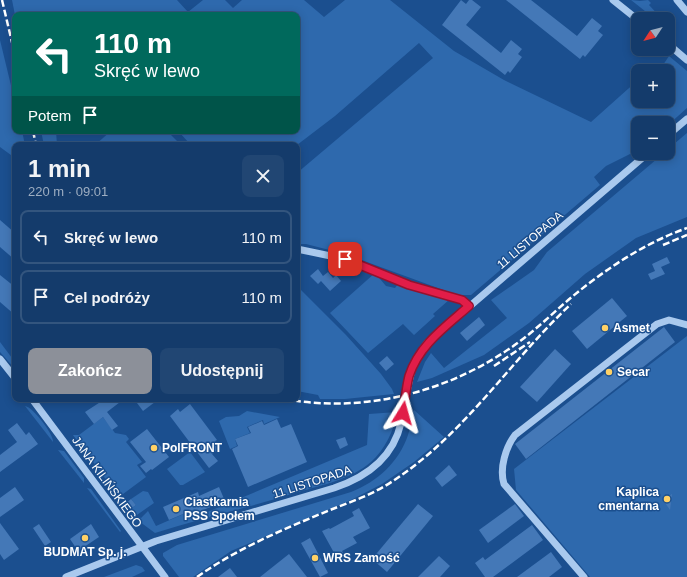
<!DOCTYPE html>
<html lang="pl">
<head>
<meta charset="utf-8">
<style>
  body { margin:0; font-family:Arial,sans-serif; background:#214673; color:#f1f3f6; height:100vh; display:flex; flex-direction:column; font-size:15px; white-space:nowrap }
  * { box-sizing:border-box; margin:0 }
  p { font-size:13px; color:#9dadc1 }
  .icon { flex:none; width:22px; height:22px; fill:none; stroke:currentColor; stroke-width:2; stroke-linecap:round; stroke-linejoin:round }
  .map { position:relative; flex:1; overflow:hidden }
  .details { position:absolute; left:12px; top:142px; width:288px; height:260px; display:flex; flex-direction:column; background:#143b6b; border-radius:8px; box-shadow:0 2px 10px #0003,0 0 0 1px #33557e }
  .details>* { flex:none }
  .guide { position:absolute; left:12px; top:12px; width:288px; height:122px; border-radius:8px; box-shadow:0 2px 10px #0003,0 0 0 1px #33557e; background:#00695c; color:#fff; overflow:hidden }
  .needle { width:26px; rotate:234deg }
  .controls { position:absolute; left:631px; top:12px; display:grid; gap:8px }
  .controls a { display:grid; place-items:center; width:44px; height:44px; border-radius:8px; background:#143b6b; box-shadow:0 2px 10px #0003,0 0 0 1px #33557e; font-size:20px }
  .pin { position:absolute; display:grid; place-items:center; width:34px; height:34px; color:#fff; margin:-17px; border-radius:8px; box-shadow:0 2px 6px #0006 }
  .me { position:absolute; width:44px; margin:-22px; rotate:8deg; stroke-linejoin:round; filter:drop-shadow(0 0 3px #0008) }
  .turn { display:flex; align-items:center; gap:14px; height:84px; padding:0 16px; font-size:18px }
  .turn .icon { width:52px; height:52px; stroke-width:2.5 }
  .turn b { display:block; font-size:28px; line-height:34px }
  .then { display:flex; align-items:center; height:38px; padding:0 16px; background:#0003; gap:8px; font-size:15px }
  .round { display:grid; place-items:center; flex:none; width:42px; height:42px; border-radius:8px; background:#214673 }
  .overview { display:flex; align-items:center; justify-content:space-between; height:68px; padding:0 16px }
  h1 { font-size:24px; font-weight:600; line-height:30px }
  .action { display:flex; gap:8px; margin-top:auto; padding:8px 16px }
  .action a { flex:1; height:46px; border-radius:8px; background:#8c9099; color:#fff; font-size:16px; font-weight:600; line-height:46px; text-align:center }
  .action a+a { background:#214673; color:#f1f3f6 }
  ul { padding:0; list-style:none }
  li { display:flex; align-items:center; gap:12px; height:54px; margin:0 8px 6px; padding:0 8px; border:2px solid #33557e; border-radius:8px }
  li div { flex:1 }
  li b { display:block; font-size:15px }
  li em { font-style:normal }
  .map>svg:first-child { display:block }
  .green { fill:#2e69ad }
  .building { fill:#4478b7 }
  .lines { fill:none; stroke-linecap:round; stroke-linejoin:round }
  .minor { stroke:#a9c9ee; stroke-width:7 }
  .rail { stroke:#fff; stroke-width:2.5; stroke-dasharray:7 3; stroke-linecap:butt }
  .route-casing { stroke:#92132f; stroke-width:10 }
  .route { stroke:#e11d48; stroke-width:7 }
  .poi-dot { fill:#ffd166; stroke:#1b4f8f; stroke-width:1.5 }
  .labels { text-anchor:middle; stroke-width:3; stroke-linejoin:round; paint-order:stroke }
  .street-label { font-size:12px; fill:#fff; stroke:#1b4f8f }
  .poi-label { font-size:12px; font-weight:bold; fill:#fff; stroke:#1b4f8f; text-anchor:start }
</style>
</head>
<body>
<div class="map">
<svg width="687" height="577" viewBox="0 0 687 577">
  <rect width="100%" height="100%" fill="#1b4f8f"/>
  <g class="green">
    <polygon points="12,0 177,0 188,12 203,0 225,0 233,8 242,0 304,0 324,17 345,0 390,0 454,51 504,80 591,122 638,80 638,101 668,101 668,71 648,71 661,68 669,56 687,71 687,108 668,125 668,123 638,123 638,150 606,166 594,177 600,185 471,295 457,295 345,254 306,244 297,244 297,173 433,58 419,43 335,116 297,145 191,145 178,131 297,131 297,15 15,15"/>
    <polygon points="631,0 640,1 648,0 651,3 649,5 662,19 655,19"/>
    <polygon points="0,40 15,102 15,131 22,131 25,145 15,145 15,158 0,147"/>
    <polygon points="41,131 56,131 57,145 44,145"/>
    <polygon points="111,131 167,131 181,145 95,145"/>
    <polygon points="687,133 687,217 636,238 585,274 529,323 484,355 432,378 417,382 425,362 431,353 444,368 507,318 491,300 534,270 547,252 664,153 668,153 668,149"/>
    <polygon points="375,273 386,286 395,288 398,284 450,299 433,314 435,316 414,335 403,324 368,353 330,313"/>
    <polygon points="299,288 346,335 381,374 392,389 394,394 345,399 320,399 318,395 297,391 297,290"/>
    <polygon points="687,336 687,577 590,577 516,490 514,469"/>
    <polygon points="0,342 15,362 15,369 0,352"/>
    <path d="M25,406C33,407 54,435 53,442Z"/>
    <path d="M414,410L444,437L414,462L382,484L351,500L231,551L193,577H179L163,556V553L177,545L351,492C377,482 399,462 408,435C411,427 411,418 414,410Z"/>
    <polygon points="247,411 280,417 264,424 263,420 247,427 250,433 235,439 237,446 230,449 219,421 226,417 239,416"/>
    <path d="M397,412C394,431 385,449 371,462C351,479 323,485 298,492C251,507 203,518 155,533L136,519L139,517L141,518L148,511L156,526L195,509L198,516L367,445L369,414Z"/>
    <polygon points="103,417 115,433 126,435 129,439 126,442 142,462 137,465 146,477 119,497 73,435 79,435"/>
    <polygon points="58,450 64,451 84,478 84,483"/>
    <polygon points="190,452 205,472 183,485 180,485 167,469"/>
    <polygon points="87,488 91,489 121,531 120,532"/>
    <polygon points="143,491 148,492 154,503 134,517 129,510 136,505 131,499"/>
    <polygon points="136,565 142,567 145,571 132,577 104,577"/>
  </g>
  <g class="building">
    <polygon points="461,0 466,4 469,0 472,0 481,7 466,25 501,53 511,40 522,49 518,54 522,57 510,73 508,71 505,75 442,25"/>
    <polygon points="506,0 531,0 577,36 592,18 602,26 598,31 603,35 585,57 583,55 580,59"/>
    <polygon points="0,220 15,233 15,260 0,247"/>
    <polygon points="667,257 670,263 661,267 665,274 651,280 648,274 655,271 652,264"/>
    <polygon points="318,269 323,276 328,272 333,278 336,275 341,281 330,291 321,281 318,284 310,276"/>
    <polygon points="0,275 15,287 15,315 0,302"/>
    <polygon points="612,298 627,316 587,349 572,331"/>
    <polygon points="479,317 485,325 467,341 460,333"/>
    <polygon points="664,327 675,342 526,459 515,444"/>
    <polygon points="555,349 571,364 537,402 520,387"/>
    <polygon points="387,356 394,364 386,371 379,363"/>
    <polygon points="105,399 124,399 107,412 118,426 112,430 103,417 94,424 85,412"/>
    <polygon points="134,399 159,399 143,411"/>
    <polygon points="190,404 217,440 215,441 220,448 212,454 218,461 209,468 170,416 178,409 180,412"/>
    <polygon points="277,419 281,428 291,424 307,462 248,487 232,449 238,446 235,439 251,433 248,427 262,421 264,425"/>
    <polygon points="17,423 26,435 29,432 38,444 0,472 0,455 17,442 8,430"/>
    <polygon points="147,429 169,457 152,470 151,469 146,473 140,466 146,462 130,442"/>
    <polygon points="345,437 348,445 340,449 336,440"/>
    <polygon points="449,465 457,475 442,487 435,478"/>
    <polygon points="15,487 24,500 0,517 0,498"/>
    <polygon points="219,487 225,501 196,513 195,509 169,520 163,507 198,492 199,496"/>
    <polygon points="672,494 670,510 663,500"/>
    <polygon points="131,499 136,505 129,510 125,504"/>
    <polygon points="418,504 433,516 387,572 372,559"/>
    <polygon points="515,504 524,516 488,543 479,530"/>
    <polygon points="359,508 370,528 353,537 357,543 342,551 345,556 338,560 322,531 329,528 330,529 354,516 352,512"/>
    <polygon points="0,523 19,549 4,560 0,554"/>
    <polygon points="39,524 51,542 45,546 33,528"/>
    <polygon points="91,524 99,537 78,551 70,539"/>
    <polygon points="532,525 543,540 493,577 485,577 475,563 483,557 485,560"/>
    <polygon points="310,538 328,573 320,577 301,543"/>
    <polygon points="551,552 562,567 549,577 517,577"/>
    <polygon points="289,554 307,577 260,577"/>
    <polygon points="439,556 450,566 440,577 418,577"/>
    <polygon points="230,568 237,577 218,577"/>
  </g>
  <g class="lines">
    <g class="minor">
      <polyline points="613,0 638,20"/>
      <polyline points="677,0 687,12"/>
      <polyline points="668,44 687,60"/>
      <polyline points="668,135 687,119"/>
      <polyline points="297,249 345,259 409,285 462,300 469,306"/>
      <polyline points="0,359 15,378"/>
      <polyline points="32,399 165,577"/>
      <path d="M66,577L156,541L334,488C367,477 393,458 401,423C409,393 406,369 427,343L648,153"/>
      <path d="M584,577L504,484C499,468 506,447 515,435L657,324L669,320L687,325"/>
    </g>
    <g class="rail">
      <polyline points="2,0 15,55"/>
      <polyline points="33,131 36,145"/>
      <polyline points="663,245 687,235"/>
      <polyline points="494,366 530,342"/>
      <path d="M284,399C367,414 452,391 519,342C538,328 555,311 573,296C607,268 645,243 687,228"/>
      <path d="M197,577C238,548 284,529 330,510C348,503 368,496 385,486C462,439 507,364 571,304"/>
    </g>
  </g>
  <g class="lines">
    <g class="route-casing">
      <path id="route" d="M345,259L409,285L462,300L469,306C445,327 419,345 409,376C406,388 405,401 403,413"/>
    </g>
    <use href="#route" class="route"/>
  </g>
  <g class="poi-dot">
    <circle cx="605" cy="328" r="4"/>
    <circle cx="609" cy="372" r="4"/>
    <circle cx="154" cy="448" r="4"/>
    <circle cx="667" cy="499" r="4"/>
    <circle cx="176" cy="509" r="4"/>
    <circle cx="85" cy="538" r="4"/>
    <circle cx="315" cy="558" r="4"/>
  </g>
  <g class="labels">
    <g class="street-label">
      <text transform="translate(530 240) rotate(-40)" y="4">11 LISTOPADA</text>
      <text transform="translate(107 482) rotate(54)" y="4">JANA KILIŃSKIEGO</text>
      <text transform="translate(312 482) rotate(-18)" y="4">11 LISTOPADA</text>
    </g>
    <g class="poi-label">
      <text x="613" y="332">Asmet</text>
      <text x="617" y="376">Secar</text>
      <text x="162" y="452">PolFRONT</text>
      <text x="659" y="496" text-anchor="end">Kaplica<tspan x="659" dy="14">cmentarna</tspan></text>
      <text x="184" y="506">Ciastkarnia<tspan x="184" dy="14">PSS Społem</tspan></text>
      <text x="85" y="556" text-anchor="middle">BUDMAT Sp. j.</text>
      <text x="323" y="562">WRS Zamość</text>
    </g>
  </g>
</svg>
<div class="controls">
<a><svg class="needle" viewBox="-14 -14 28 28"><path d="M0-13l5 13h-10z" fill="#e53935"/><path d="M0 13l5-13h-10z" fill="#9dadc1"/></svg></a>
<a>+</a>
<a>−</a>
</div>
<div class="pin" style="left:345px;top:259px;background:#d93025"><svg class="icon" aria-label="arrive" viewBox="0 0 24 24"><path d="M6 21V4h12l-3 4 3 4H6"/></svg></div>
<svg class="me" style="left:403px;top:413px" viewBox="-20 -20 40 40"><path d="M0-17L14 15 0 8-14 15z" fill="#e11d48" stroke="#fff" stroke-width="4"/></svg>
<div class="guide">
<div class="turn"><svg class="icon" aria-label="left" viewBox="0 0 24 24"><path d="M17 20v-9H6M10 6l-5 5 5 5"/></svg><div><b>110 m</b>Skręć w lewo</div></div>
<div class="then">Potem<svg class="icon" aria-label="arrive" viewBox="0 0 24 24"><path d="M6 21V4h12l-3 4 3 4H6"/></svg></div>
</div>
<section class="details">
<div class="overview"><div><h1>1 min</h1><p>220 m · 09:01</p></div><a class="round"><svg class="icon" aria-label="close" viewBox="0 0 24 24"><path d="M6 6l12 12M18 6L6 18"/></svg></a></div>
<ul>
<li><svg class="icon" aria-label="left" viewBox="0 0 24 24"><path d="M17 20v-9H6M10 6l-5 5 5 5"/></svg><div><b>Skręć w lewo</b></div><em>110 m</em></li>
<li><svg class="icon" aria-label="arrive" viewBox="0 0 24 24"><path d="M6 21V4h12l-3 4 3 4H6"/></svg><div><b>Cel podróży</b></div><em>110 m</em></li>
</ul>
<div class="action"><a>Zakończ</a><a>Udostępnij</a></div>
</section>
</div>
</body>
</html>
